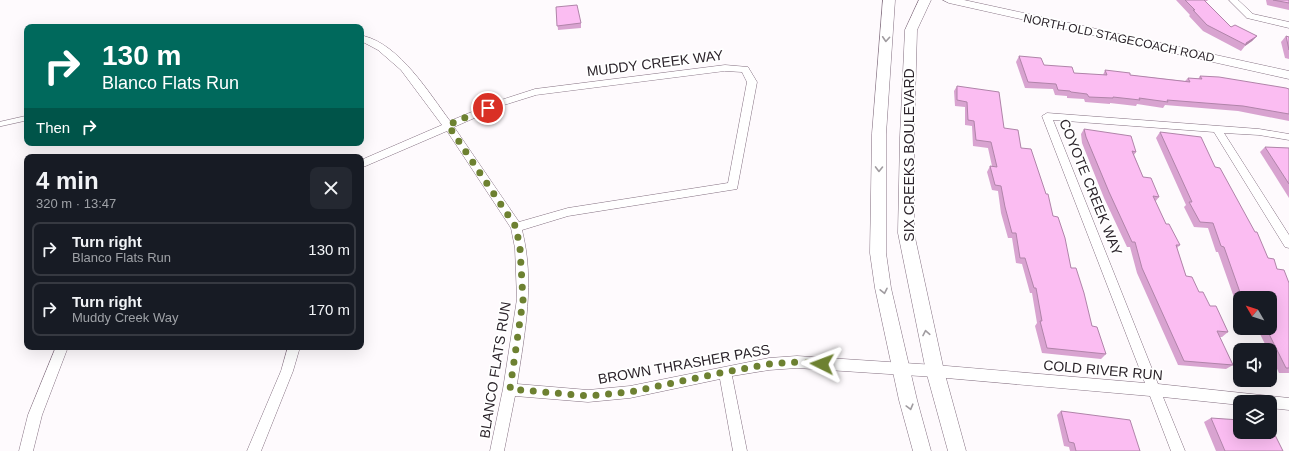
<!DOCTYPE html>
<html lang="en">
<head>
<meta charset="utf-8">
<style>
  body { margin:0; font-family:Arial,sans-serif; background:#242831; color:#f1f3f6; height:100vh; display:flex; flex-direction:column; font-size:15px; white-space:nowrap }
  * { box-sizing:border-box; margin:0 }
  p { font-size:13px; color:#9ea1a6 }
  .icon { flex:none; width:22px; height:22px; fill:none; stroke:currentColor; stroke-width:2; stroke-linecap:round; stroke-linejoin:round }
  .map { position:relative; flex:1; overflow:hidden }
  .details { position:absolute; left:24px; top:154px; width:340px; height:196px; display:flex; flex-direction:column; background:#171b24; border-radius:8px; box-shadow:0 4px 16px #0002 }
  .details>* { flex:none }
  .banner { position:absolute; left:24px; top:24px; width:340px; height:122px; border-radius:8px; box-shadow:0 4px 16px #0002; background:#00695c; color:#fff; overflow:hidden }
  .needle { width:26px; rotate:309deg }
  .tools { position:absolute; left:1233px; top:291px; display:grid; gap:8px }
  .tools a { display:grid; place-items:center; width:44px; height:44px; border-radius:8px; background:#171b24; box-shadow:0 4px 16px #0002; font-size:20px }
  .pin { position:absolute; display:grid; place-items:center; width:34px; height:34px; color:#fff; margin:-17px; border:2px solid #fff; border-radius:50%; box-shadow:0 1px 4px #0007 }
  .me { position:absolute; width:44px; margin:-22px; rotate:273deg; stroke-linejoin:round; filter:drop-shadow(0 0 3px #0008) }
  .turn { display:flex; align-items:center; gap:14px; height:84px; padding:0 12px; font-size:18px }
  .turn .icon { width:52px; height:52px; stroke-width:2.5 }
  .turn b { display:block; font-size:28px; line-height:34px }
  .then { display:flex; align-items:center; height:38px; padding:0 12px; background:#0003; gap:8px; font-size:15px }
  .round { display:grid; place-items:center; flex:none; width:42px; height:42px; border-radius:8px; background:#242831 }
  .headline { display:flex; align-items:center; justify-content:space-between; height:68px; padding:0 12px }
  h1 { font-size:24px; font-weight:600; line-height:30px }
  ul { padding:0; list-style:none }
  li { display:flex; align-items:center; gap:12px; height:54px; margin:0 8px 6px; padding:0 4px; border:2px solid #363941; border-radius:8px }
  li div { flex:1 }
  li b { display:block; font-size:15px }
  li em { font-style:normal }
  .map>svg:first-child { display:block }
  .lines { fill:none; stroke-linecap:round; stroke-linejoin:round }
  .lane-casing { stroke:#847081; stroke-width:5.5 }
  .street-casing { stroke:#847081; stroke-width:1 }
  .secondary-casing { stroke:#847081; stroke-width:1 }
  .lane { stroke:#fff; stroke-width:4.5 }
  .street { fill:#fff; fill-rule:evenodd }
  .secondary { fill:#fff; fill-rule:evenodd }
  .wall { fill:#d8a3d0 }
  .shaded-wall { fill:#b084a9 }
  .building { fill:#fbbdf2; stroke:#b084a9 }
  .oneway { stroke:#a09ca0 }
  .route { stroke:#6d8131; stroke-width:7; stroke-dasharray:0 12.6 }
  .labels { text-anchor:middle; stroke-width:3.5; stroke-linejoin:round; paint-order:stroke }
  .far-street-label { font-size:12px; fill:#2c242b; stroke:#fff }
  .street-label { font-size:14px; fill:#2c242b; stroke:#fff }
</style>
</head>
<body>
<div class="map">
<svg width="1289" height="451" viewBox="0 0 1289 451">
  <rect width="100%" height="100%" fill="#fefafd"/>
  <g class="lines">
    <g class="lane-casing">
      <polyline id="lane" points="0,124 27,118"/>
    </g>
    <g class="street-casing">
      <g id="street">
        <polygon points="1229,0 1238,0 1253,14 1289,22 1289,28 1247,18"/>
        <path d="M364,36C400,45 429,93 450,121L498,101L535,89L725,65L748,67L757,82L737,189L568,216L522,230C535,282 525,331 517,384L588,390L630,386L769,358L797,356L935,365L1145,383L1042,116L1047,113L1259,129L1289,134V140L1259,135L1224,133L1289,235V248L1285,247L1214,132L1053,120L1158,384L1289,398V410L1270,408V402H1240V405L1163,397L1185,451H1171L1150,396L935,377L797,368L769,370L732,376L747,451H733L720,379L630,398L588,402L515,396L504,451H490L503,389L517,299L515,248L511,228L447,131L361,168V160L442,125L401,70L378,50L361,41V37ZM725,71L742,72L747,82L728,183L568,208L519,222L454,127L504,105L536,95Z"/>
        <polygon points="56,347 68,347 42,415 33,451 19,451 28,415"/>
        <polygon points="288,347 300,347 293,371 261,451 247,451 281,371"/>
      </g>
    </g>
    <g class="secondary-casing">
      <g id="secondary">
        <polygon points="883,0 895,0 886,134 886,253 891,288 917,400 931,451 913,451 899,400 875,288 870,253 872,134"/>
        <polygon points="919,0 931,0 917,30 914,137 914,233 944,371 966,451 948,451 926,371 898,233 900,137 905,30"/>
        <polygon points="943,0 964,0 1289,71 1289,79 949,3"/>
      </g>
    </g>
    <use href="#lane" class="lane"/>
    <use href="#street" class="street"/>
    <use href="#secondary" class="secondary"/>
  </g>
  <g class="wall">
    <polygon points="1176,0 1208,0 1207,1 1205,1 1231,27 1257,36 1252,41 1245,46 1241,51 1203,31 1189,16 1190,15"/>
    <polygon points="1266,0 1289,0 1289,10 1267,5"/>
    <polygon points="556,7 581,23 581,28 558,30"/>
    <polygon points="1286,36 1289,37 1289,59 1285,58 1281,42"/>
    <polygon points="1019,56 1044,65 1074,73 1103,75 1105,70 1130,75 1185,81 1188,78 1198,79 1200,76 1289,89 1289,121 1238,111 1165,105 1163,108 1137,104 1136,106 1110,103 1110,104 1085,102 1084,99 1067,98 1067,96 1055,95 1053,89 1025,88 1016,62"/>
    <polygon points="957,86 1004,128 1021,148 1053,216 1092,326 1106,354 1101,359 1042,353 1035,326 1037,323 1032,293 1030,293 1022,264 1016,263 1012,238 1008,238 1001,213 998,191 992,190 987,172 990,166 992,166 988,148 973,146 972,126 965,125 965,107 955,106 954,91"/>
    <polygon points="1084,129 1136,152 1134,155 1143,177 1159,197 1155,202 1166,224 1180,245 1177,248 1186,276 1210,306 1228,332 1222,337 1219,337 1233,365 1226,369 1178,365 1137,273 1130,247 1127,247 1104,198 1082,143 1081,134"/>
    <polygon points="1160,132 1215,167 1268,258 1289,283 1289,373 1279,373 1270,354 1270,350 1268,350 1257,328 1270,328 1270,298 1240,298 1240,306 1237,306 1218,252 1216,252 1208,228 1194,227 1184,207 1186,205 1156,138"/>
    <polygon points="1265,147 1289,148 1289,198 1260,152"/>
    <polygon points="1061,411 1140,451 1070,451 1069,447 1064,446 1057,415"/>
    <polygon points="1211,418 1283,451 1216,451 1204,422"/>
  </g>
  <polygon class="shaded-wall" points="1257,36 1252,41 1245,46 1246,43"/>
  <g class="building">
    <polygon points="1185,0 1204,0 1231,27 1235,25 1257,36 1246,43 1246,45 1207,25 1193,10 1195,10"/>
    <polygon points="1273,0 1289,0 1289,3"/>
    <polygon points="577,5 581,23 557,26 556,7"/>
    <polygon points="1286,36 1289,37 1289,50"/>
    <polygon points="1019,56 1041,58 1044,65 1072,67 1074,73 1107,75 1105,70 1130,73 1130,75 1190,82 1188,78 1202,79 1200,76 1219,77 1286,88 1289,89 1289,114 1243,106 1167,100 1168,102 1139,98 1140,100 1113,97 1113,98 1089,97 1087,94 1071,92 1070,91 1058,90 1056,84 1028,82"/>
    <polygon points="957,86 999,92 1004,128 1018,130 1021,148 1031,149 1046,194 1048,194 1053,216 1058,217 1065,238 1071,268 1076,268 1084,293 1092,326 1097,327 1106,354 1047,348 1040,321 1042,321 1036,288 1034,288 1025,258 1020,258 1016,233 1012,233 1005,207 1001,186 995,185 990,166 997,167 991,142 976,140 974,121 968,120 967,102 957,100"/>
    <polygon points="1084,129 1131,136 1136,152 1132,151 1143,177 1151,178 1159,197 1153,196 1166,224 1169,224 1180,245 1176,245 1186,276 1192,277 1199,292 1203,292 1210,306 1216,306 1228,332 1217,331 1233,365 1184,361 1142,268 1135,242 1132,242 1109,192 1086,137"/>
    <polygon points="1160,132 1201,137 1215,167 1220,168 1255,232 1257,232 1268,258 1274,259 1277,269 1284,270 1289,283 1289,368 1286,368 1266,328 1270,328 1270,298 1242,298 1224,247 1221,246 1213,223 1200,222 1189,202 1192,202"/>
    <polygon points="1265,147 1289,148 1289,184"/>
    <polygon points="1061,411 1130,420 1140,451 1076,451 1074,443 1069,442"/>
    <polygon points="1211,418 1240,420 1240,432 1267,432 1274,433 1283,451 1225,451"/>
  </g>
  <defs><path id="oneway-chevron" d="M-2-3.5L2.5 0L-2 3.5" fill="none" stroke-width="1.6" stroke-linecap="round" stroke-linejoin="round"/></defs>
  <g class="oneway">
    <use href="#oneway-chevron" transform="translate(886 39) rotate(94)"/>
    <use href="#oneway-chevron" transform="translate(879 169) rotate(91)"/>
    <use href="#oneway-chevron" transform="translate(884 291) rotate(78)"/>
    <use href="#oneway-chevron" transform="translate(926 333) rotate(-101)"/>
    <use href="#oneway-chevron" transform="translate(910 407) rotate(75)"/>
  </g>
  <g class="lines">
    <polyline class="route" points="488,108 448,125 516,227 520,248 523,300 510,389 588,396 630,392 725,372 769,364 797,362 822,364"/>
  </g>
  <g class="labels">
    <g class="far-street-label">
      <text transform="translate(1119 38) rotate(12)" y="4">NORTH OLD STAGECOACH ROAD</text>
    </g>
    <g class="street-label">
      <text transform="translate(655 63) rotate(-7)" y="5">MUDDY CREEK WAY</text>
      <text transform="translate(909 155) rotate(-90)" y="5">SIX CREEKS BOULEVARD</text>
      <text transform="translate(1091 187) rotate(68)" y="5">COYOTE CREEK WAY</text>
      <text transform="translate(684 364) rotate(-10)" y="5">BROWN THRASHER PASS</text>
      <text transform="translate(495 370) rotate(-81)" y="5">BLANCO FLATS RUN</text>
      <text transform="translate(1103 370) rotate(5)" y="5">COLD RIVER RUN</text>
    </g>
  </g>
</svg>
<div class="tools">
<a><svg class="needle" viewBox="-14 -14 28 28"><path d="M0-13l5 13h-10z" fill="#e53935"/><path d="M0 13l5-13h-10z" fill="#9ea1a6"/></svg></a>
<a><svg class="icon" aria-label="sound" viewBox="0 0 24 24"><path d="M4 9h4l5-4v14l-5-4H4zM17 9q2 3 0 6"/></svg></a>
<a><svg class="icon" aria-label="layers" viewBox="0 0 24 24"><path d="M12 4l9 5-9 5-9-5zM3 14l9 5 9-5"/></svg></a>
</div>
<div class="pin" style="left:488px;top:108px;background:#d93025"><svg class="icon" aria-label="arrive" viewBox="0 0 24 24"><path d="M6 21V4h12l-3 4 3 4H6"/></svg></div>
<svg class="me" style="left:822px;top:364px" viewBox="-20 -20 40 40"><path d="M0-17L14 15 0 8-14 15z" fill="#6d8131" stroke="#fff" stroke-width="4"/></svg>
<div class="banner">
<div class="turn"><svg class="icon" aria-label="right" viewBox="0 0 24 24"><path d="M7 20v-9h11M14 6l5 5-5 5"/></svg><div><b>130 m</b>Blanco Flats Run</div></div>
<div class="then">Then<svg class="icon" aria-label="right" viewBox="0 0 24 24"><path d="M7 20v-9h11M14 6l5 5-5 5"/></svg></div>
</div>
<section class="details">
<div class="headline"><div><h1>4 min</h1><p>320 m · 13:47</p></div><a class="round"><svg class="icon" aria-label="close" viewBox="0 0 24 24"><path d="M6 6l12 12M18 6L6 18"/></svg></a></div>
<ul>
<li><svg class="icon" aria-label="right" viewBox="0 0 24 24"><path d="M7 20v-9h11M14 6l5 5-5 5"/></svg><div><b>Turn right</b><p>Blanco Flats Run</p></div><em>130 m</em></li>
<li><svg class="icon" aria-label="right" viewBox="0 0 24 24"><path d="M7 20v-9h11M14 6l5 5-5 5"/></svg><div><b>Turn right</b><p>Muddy Creek Way</p></div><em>170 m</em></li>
</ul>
</section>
</div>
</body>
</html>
